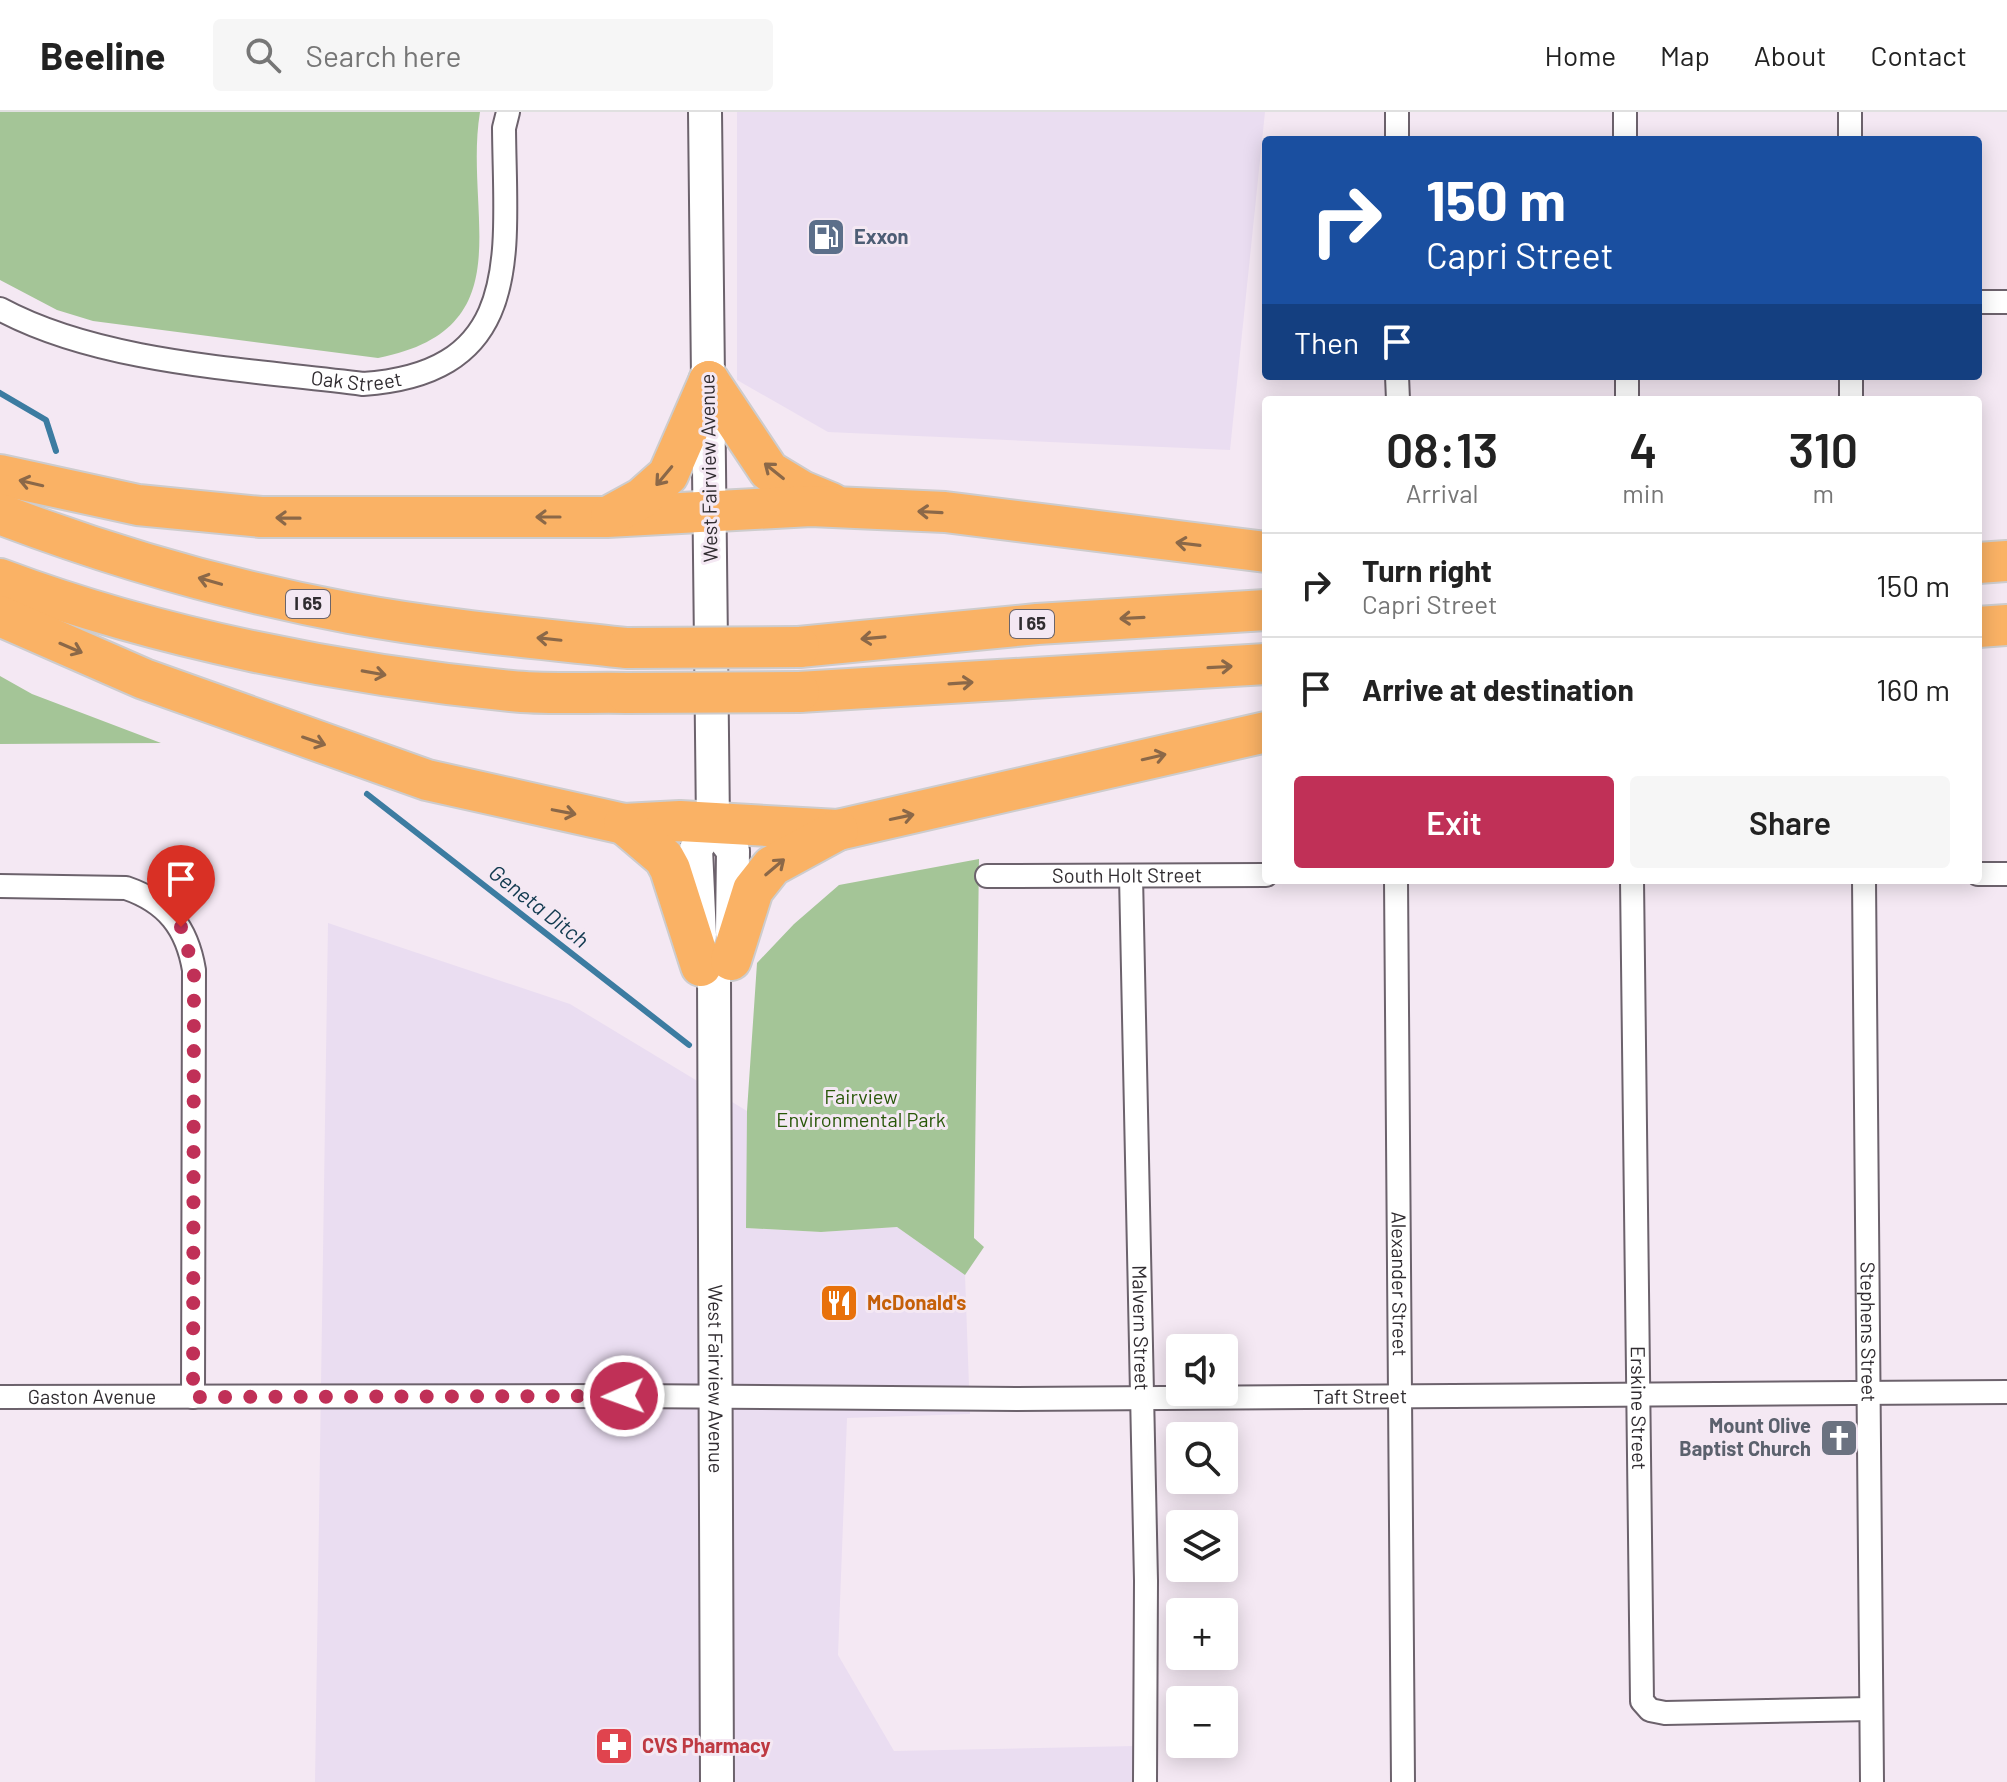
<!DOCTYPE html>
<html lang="en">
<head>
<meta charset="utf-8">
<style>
  body { margin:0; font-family:Barlow,sans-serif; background:#f6f6f6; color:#222; height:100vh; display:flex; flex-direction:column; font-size:30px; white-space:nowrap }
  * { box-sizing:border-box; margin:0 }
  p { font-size:26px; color:#767676 }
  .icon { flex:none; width:44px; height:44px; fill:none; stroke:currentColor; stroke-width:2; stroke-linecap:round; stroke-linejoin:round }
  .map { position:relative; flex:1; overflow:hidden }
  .sheet { position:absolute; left:1262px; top:284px; width:720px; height:488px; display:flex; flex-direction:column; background:#fff; border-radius:8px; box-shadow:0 4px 20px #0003 }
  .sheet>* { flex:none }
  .guide { position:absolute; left:1262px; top:24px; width:720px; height:244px; border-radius:8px; box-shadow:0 4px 20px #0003; background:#1a4fa0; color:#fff; overflow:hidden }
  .fabs { position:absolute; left:1166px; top:1222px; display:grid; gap:16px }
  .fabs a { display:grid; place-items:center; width:72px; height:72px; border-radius:8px; background:#fff; box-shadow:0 4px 20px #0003; font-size:40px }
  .pin { position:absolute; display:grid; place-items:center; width:68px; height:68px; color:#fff; margin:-82px -34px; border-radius:50% 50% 50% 0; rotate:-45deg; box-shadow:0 0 8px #0007 }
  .pin .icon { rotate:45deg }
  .me { position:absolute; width:88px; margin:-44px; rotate:268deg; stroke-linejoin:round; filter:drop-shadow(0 0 6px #0008) }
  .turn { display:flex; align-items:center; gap:28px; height:168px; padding:0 32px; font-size:36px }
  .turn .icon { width:104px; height:104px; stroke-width:2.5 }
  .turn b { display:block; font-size:56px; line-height:68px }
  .then { display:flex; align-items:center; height:76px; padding:0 32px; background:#0003; gap:16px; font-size:30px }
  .eta { display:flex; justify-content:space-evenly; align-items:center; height:136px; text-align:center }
  .eta b { font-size:48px; font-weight:600; line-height:56px }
  .primary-button { display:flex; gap:16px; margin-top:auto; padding:16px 32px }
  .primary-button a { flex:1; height:92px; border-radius:8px; background:#c03057; color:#fff; font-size:32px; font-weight:600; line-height:92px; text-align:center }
  .primary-button a+a { background:#f6f6f6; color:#222 }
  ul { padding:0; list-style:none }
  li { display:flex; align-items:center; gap:24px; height:104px; padding:0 32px; border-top:2px solid #e0e0e0 }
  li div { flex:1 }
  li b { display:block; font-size:30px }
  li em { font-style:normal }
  header { display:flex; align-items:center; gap:48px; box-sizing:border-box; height:112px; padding:0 40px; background:#fff; border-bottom:2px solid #e0e0e0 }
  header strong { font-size:38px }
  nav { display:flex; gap:44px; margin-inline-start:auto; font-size:28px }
  .search { width:560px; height:72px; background:#f6f6f6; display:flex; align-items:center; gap:20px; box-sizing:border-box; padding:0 28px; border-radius:8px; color:#767676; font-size:30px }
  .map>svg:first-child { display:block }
  .commercial { fill:#eaddf1 }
  .green { fill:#a4c597 }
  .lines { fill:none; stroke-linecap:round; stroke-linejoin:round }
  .stream { stroke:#3c7ca1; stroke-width:6 }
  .minor-casing { stroke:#6c626c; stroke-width:26 }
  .secondary-casing { stroke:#6c626c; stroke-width:36 }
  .motorway-casing { stroke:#cdcccd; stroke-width:44 }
  .minor { stroke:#fff; stroke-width:22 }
  .secondary { stroke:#fff; stroke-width:32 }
  .motorway { stroke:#fab265; stroke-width:40 }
  .motorway-bridge-casing { stroke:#cdcccd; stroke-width:44; stroke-linecap:butt }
  .motorway-bridge { stroke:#fab265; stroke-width:40 }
  .oneway { stroke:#8b6848 }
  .route { stroke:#c03057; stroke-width:14; stroke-dasharray:0 25.2 }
  .labels { text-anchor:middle; stroke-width:6; stroke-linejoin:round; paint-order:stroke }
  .shield { fill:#f4e8f3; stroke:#6b646a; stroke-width:2 }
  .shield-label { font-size:18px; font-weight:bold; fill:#302c30 }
  .service-label { font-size:20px; font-weight:bold; fill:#4e5e75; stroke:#f4e8f3; text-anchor:start }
  .street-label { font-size:20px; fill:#302c30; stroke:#f4e8f3 }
  .park-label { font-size:20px; fill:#285708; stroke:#f4e8f3 }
  .food-label { font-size:20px; font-weight:bold; fill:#c56008; stroke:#f4e8f3; text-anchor:start }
  .worship-label { font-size:20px; font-weight:bold; fill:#5b616d; stroke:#f4e8f3; text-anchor:end }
  .health-label { font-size:20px; font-weight:bold; fill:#be3a42; stroke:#f4e8f3; text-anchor:start }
  .water-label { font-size:22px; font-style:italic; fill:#11394f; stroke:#f4e8f3 }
</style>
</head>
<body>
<header>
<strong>Beeline</strong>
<div class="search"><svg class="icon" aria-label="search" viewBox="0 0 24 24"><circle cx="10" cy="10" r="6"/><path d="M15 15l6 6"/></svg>Search here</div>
<nav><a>Home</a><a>Map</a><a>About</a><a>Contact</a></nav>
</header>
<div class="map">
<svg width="2007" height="1670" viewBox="0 0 2007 1670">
  <rect width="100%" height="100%" fill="#f4e8f3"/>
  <g class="commercial">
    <polygon points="737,0 1265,0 1230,338 828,320 737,268"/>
    <polygon points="328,811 570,892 747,999 747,1116 821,1120 897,1115 965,1163 970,1302 847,1306 838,1543 894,1639 1134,1634 1134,1670 315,1670"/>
  </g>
  <g class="green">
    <path d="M0,0H480C463,103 526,217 378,246L93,209L57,198L0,168Z"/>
    <polygon points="0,564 32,582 161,631 0,632"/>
    <polygon points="979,747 974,1126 984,1135 965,1163 897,1115 821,1120 746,1116 747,999 757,851 794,812 839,773"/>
  </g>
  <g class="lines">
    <g class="stream">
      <polyline points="0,281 46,308 56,339"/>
      <polyline points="367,682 689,933"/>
    </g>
    <g class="minor-casing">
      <g id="minor">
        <polyline points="1397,0 1397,28"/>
        <polyline points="1625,0 1625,28"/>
        <polyline points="1850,0 1850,28"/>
        <polyline points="1978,190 2007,190"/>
        <path id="s1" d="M0,197C102,252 248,257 363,272C526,261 505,141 504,16L508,0"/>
        <polyline points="1397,264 1398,288"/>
        <polyline points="1851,264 1851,288"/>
        <polyline points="1627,288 1627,264"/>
        <polyline points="1978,762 2007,762"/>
        <path id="s2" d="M987,764L1266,763"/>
        <path id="s3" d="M1131,764L1146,1469L1145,1670"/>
        <path id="s4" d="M1396,768L1403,1670"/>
        <path id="s5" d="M1632,768L1642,1589L1650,1598L1665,1601L1871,1597"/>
        <path id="s6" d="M1864,768L1872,1670"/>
        <path d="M0,774L126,776C167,790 187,816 194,858L193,1285"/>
        <path id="s7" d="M0,1285L624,1284L1017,1287L2007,1280"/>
      </g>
    </g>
    <g class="secondary-casing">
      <g id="secondary">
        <polyline points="713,712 733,739 732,820"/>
        <polyline points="700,823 696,737 713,712 705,0"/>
        <path id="s8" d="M714,863L717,1670"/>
      </g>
    </g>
    <g class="motorway-casing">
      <g id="motorway">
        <polyline points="709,269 769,359 802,379 831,391"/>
        <polyline points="0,363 138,393 261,405 607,405 811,394 945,400 1266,440"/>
        <path d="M0,402C113,445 231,479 350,501C441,518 534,526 627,536"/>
        <polyline points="611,403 642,386 668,363 709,269"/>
        <polyline points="1978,451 2007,449"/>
        <path d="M0,467C157,526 345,563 511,579C549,583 589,580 627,581"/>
        <polyline points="0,504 144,567 427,668 624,712 680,709 838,718 1266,620"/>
        <polyline points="1978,515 2007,513"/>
        <polyline points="799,535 1037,512 1266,498"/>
        <polyline points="799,580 1266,552"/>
        <polyline points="624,712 664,746 670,757 701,854"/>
        <polyline points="731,848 753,778 772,754 838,718"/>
      </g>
    </g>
    <use href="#minor" class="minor"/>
    <use href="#secondary" class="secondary"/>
    <use href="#motorway" class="motorway"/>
    <g class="motorway-bridge-casing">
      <g id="motorway-bridge">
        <polyline points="627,536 799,535"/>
        <polyline points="627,581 799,580"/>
      </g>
    </g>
    <use href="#motorway-bridge" class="motorway-bridge"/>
  </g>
  <defs><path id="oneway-shaft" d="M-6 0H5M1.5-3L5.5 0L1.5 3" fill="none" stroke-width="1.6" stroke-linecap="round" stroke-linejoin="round" transform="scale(2)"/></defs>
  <g class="oneway">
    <use href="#oneway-shaft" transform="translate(774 359) rotate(-141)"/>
    <use href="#oneway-shaft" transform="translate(664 364) rotate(130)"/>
    <use href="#oneway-shaft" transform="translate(31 371) rotate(-167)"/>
    <use href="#oneway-shaft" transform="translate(930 400) rotate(-177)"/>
    <use href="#oneway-shaft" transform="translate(548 405) rotate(180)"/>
    <use href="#oneway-shaft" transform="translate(288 406) rotate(-179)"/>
    <use href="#oneway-shaft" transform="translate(1188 432) rotate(-173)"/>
    <use href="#oneway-shaft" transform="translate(210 469) rotate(-164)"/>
    <use href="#oneway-shaft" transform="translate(1132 506) rotate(177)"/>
    <use href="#oneway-shaft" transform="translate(873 526) rotate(175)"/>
    <use href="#oneway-shaft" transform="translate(549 527) rotate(-174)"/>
    <use href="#oneway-shaft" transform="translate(71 536) rotate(23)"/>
    <use href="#oneway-shaft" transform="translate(1220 555) rotate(-3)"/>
    <use href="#oneway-shaft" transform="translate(374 561) rotate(10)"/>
    <use href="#oneway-shaft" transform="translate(961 571) rotate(-4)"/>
    <use href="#oneway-shaft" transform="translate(314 629) rotate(19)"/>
    <use href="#oneway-shaft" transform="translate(1154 645) rotate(-13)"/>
    <use href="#oneway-shaft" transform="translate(564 700) rotate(11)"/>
    <use href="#oneway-shaft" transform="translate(902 705) rotate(-12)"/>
    <use href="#oneway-shaft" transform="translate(775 755) rotate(-40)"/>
  </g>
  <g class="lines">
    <polyline class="route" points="181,815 194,858 193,1285 624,1284"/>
  </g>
  <defs>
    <g id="fuel-square" transform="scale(2)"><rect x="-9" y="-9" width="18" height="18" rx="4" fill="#5c6f8a" stroke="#f4e8f3"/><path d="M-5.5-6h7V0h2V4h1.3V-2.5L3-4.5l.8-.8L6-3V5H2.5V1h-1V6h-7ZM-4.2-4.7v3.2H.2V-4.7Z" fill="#fff"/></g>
    <g id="restaurant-square" transform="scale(2)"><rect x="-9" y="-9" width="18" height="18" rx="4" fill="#e8710a" stroke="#f4e8f3"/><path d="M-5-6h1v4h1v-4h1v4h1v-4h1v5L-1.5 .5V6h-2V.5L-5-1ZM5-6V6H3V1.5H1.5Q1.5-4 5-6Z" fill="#fff"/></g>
    <g id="church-square" transform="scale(2)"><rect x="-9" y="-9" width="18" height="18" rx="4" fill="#6b7280" stroke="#f4e8f3"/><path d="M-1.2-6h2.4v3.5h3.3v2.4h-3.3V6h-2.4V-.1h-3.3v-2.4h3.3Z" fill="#fff"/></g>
    <g id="pharmacy-square" transform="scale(2)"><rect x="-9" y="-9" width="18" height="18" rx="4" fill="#e0444e" stroke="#f4e8f3"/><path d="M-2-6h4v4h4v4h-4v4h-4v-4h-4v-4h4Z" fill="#fff"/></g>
  </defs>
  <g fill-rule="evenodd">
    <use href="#fuel-square" x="826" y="125"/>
    <use href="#restaurant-square" x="839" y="1191"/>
    <use href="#church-square" x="1839" y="1326"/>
    <use href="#pharmacy-square" x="614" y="1634"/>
  </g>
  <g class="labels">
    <g class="shield">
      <rect x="286" y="478" width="44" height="28" rx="6"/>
      <rect x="1010" y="498" width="44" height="28" rx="6"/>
    </g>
    <g class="shield-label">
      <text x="308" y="498">I 65</text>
      <text x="1032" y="518">I 65</text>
    </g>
    <g class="service-label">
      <text x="854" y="132">Exxon</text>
    </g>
    <g class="street-label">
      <text dy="7" stroke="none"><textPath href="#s1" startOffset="366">Oak Street</textPath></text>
      <text transform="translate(709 356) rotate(-91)" y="7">West Fairview Avenue</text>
      <text dy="7" stroke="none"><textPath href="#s2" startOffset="140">South Holt Street</textPath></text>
      <text dy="7" stroke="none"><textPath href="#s4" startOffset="404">Alexander Street</textPath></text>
      <text dy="7" stroke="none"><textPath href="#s3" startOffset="452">Malvern Street</textPath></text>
      <text dy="7" stroke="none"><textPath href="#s6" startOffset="452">Stephens Street</textPath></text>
      <text dy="7" stroke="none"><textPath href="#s8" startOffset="404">West Fairview Avenue</textPath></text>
      <text dy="7" stroke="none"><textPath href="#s7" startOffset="92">Gaston Avenue</textPath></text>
      <text dy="7" stroke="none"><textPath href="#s7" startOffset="1360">Taft Street</textPath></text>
      <text dy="7" stroke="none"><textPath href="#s5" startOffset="528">Erskine Street</textPath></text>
    </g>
    <g class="park-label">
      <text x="861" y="992">Fairview<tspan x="861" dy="23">Environmental Park</tspan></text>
    </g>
    <g class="food-label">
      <text x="867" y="1198">McDonald's</text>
    </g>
    <g class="worship-label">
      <text x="1811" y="1321">Mount Olive<tspan x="1811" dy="23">Baptist Church</tspan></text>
    </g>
    <g class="health-label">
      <text x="642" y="1641">CVS Pharmacy</text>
    </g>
    <g class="water-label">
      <text transform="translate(539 794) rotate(38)" y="8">Geneta Ditch</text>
    </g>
  </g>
</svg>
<div class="fabs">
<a><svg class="icon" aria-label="sound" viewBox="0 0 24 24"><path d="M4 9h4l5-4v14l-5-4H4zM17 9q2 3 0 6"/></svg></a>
<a><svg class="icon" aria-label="search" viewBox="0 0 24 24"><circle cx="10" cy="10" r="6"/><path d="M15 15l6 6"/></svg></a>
<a><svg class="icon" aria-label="layers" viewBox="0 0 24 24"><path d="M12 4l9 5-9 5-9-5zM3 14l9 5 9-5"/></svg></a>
<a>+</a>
<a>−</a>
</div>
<div class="pin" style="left:181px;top:815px;background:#d93025"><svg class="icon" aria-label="arrive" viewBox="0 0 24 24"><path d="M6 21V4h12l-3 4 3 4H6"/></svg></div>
<svg class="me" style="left:624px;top:1284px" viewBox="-20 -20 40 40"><circle r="17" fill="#c03057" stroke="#fff" stroke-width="3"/><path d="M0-11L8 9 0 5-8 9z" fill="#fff"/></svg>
<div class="guide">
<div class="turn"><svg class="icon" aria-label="right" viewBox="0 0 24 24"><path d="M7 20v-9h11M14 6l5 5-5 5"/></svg><div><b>150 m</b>Capri Street</div></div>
<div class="then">Then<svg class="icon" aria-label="arrive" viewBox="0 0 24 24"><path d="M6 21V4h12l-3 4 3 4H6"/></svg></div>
</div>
<section class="sheet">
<div class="eta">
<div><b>08:13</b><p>Arrival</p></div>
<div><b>4</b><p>min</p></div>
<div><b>310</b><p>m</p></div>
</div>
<ul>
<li><svg class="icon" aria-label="right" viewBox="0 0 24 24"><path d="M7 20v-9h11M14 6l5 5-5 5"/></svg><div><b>Turn right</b><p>Capri Street</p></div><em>150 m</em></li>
<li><svg class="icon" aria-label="arrive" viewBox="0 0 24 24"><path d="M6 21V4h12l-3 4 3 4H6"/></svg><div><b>Arrive at destination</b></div><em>160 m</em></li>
</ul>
<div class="primary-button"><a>Exit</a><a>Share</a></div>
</section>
</div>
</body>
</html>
